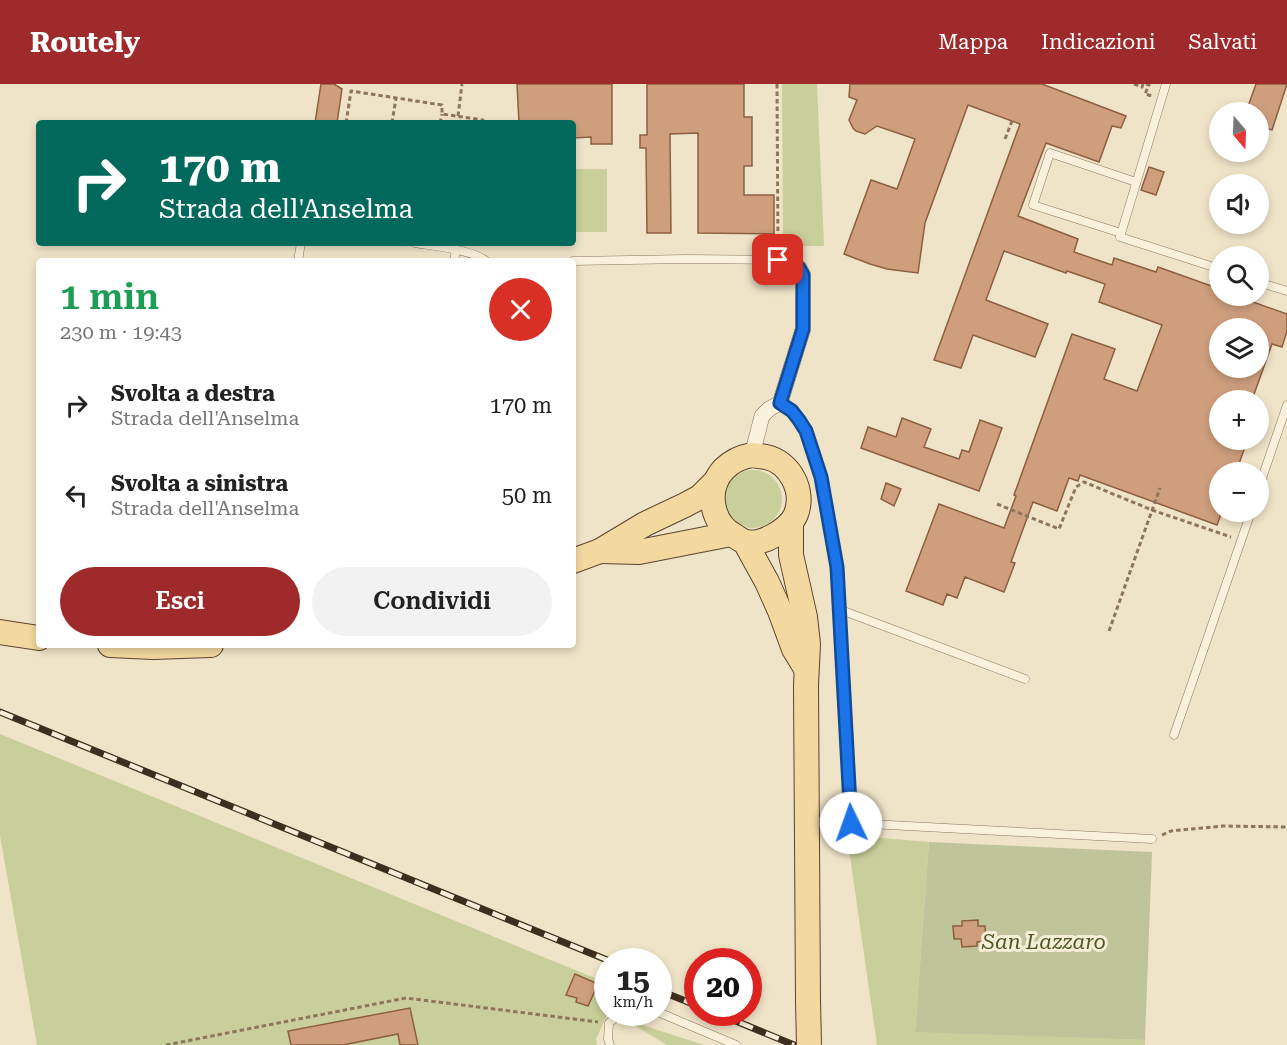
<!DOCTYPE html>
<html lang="it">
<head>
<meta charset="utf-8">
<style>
  body { margin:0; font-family:"Roboto Serif",serif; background:#f2f2f2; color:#222; height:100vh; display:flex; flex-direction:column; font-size:22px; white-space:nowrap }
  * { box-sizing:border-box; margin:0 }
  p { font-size:20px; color:#767676 }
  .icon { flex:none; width:33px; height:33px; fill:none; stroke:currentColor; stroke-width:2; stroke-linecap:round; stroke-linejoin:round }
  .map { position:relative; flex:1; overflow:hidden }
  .panel { position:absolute; left:36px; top:174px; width:540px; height:390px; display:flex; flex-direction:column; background:#fff; border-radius:6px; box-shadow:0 3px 9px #0003 }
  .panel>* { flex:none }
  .guide { position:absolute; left:36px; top:36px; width:540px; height:126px; border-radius:6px; box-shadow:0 3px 9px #0003; background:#00695c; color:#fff; overflow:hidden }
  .needle { width:39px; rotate:161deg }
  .buttons { position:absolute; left:1209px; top:18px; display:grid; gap:12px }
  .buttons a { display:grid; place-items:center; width:60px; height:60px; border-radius:50%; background:#fff; box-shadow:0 3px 9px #0003; font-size:30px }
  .speed { position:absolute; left:594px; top:864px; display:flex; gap:12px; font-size:30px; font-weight:700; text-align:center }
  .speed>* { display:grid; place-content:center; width:78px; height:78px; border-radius:50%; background:#fff; box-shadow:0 3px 9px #0003; line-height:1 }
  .speed small { font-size:15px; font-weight:400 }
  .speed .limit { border:9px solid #d22; background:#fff; color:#111 }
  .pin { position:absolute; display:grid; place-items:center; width:51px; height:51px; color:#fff; margin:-26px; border-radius:12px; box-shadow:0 3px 9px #0006 }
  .me { position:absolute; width:66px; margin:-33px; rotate:357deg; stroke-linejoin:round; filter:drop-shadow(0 0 4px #0008) }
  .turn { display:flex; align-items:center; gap:21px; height:126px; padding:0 24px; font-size:27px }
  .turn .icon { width:78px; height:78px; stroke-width:2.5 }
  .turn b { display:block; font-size:42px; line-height:51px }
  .round { display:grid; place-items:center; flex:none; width:63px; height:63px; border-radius:32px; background:#f2f2f2 }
  .headline { display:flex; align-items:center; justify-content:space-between; height:102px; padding:0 24px }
  h1 { font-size:36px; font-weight:600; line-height:45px; color:#1e9e55 }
  .cta { display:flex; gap:12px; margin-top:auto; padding:12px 24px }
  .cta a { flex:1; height:69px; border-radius:36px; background:#9e2a2b; color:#fff; font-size:24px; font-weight:600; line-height:69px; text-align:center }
  .cta a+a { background:#f2f2f2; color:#222 }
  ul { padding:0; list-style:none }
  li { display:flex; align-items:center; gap:18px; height:90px; padding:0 24px }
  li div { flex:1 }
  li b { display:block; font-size:22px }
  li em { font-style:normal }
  header { display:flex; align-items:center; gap:36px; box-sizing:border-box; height:84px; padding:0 30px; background:#9e2a2b; color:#fff }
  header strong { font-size:28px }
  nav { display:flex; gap:33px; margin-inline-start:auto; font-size:21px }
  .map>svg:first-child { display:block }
  .green { fill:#c9cf9b }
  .cemetery { fill:#bfc49a }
  .building { fill:#cf9f7d; stroke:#8d5f41; stroke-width:1.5; fill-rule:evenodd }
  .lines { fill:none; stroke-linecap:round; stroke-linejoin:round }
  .service-casing { stroke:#8d765c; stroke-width:9 }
  .minor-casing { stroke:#8d765c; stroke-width:16 }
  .primary-casing { stroke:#5b4430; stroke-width:26 }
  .path { stroke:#8d765c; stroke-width:3; stroke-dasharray:4.5 3; stroke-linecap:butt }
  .service { stroke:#faf1dc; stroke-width:8 }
  .minor { stroke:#faf1dc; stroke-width:15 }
  .primary { stroke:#f3d9a0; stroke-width:24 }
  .rail-casing { stroke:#3d2e20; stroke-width:7 }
  .rail { stroke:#f7eed8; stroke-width:4.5; stroke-dasharray:14; stroke-linecap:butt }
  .primary-bridge-casing { stroke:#5b4430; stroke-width:26; stroke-linecap:butt }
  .primary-bridge { stroke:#f3d9a0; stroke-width:24 }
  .route-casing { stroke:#114b97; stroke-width:15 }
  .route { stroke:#1a73e8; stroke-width:10 }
  .labels { text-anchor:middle; stroke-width:6; stroke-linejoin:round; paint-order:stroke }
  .park-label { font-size:21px; font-style:italic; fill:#4d5a26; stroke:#f7eed8 }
</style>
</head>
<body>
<header>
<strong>Routely</strong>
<nav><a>Mappa</a><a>Indicazioni</a><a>Salvati</a></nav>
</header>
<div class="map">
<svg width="1287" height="961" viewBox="0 0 1287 961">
  <rect width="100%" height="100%" fill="#f0e4c8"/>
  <g class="green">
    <polygon points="782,0 817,0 824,162 783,162"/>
    <rect x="573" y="85" width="34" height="63"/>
    <circle cx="753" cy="415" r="29"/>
    <polygon points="0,650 607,899 608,929 596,955 597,961 37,961 0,752"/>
    <polygon points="847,751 929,758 915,947 1145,956 1145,961 877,961"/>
    <polygon points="624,935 704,961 667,961"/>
  </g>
  <polygon class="cemetery" points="929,758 1152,768 1145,956 915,948"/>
  <g class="building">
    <polygon points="321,0 334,0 342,5 337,39 315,39"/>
    <polygon points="517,0 612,0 612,60 591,60 591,53 573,54 573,39 519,39"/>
    <polygon points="647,0 744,0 744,33 752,33 752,82 744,82 744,111 774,111 774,150 698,149 698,49 670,50 671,149 647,149 646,64 640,64 640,51 647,51"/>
    <path d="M850,0H1042L1126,32L1121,44L1112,42L1099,78L1046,59L1018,132L1078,155L1074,168L1112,181L1114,174L1156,188L1158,183L1220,205V212H1236L1287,230V247L1282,263L1272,260L1252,316H1220V356H1237L1236,359L1245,363L1236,388H1220V433L1217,441L1080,391L1078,397L1069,394L1057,427L1033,418L1011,478L1015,479L1004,508L965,493L957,514L947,510L943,521L906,507L939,420L1004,444L1016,412L1014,411L1072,250L1115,265L1104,295L1137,307L1162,241L1099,218L1105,200L1067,187L1066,189L1004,167L986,216L1048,240L1035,273L973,251L961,284L934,276L1020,40L968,21L925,139L918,189L887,185L870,180L844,170L871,96L897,105L915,55L877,42L865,50L856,47L853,44L849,36L857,16L849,13ZM1220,244H1258V284H1220Z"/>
    <polygon points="1256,0 1287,0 1272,46 1258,41 1258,28 1246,28"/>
    <polygon points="1149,83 1164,88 1156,111 1141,106"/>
    <polygon points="902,334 931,345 924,363 959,375 962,366 969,368 980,336 1002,344 979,407 861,364 868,343 896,353"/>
    <polygon points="886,399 901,405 894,422 881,415"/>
    <polygon points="978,836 978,842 985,842 986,857 977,858 977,862 962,863 961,855 954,855 953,842 962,842 962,837"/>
    <polygon points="575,890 598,900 588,922 576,918 577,914 566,911"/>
    <polygon points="410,924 418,961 400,961 398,950 343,961 291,961 288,947"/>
  </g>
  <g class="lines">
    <g class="service-casing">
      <g id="service">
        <polyline points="1166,0 1120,153 1220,185"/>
        <polyline points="1121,149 1033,121 1050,69 1136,98"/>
        <path d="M415,159C433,162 474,166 486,177"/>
        <polyline points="298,177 301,159"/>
        <polyline points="454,177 456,166"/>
        <polyline points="573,177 686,175 778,176 786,178"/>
        <polyline points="1258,198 1287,207"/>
        <polyline points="780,319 792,327 799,336 806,347 821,393 837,483 851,739 1152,755"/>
        <polyline points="1258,406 1287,321"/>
        <polyline points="841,526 1025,595"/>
        <polyline points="1174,651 1251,428"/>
        <polyline points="658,928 736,961"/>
        <polyline points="610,961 608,955 609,939 622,928"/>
      </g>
    </g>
    <g class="minor-casing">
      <polyline id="minor" points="752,371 762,332 769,325 780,319 803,245 803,191 799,184 786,178"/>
    </g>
    <g class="primary-casing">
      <g id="primary">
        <path d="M752,371C756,372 761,372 766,373C790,378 805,407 796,430C792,440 782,447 773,452C766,456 755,460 747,458C743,458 738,454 735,452C711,440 705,405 724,385C732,377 741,373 752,371Z"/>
        <polyline points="791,439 791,471 805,533 808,560 806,601 808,917"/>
        <polyline points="745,458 767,498 780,527 794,565 805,583"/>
        <polyline points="600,467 639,468 731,450"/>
        <polyline points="573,477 600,467 645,440 685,421 700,413 716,397"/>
        <polyline points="0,548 39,554"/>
        <polyline points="110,561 153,563 211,561"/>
      </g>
    </g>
    <g class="path">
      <polyline points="777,0 778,163"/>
      <polyline points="1134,0 1142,3 1143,0"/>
      <polyline points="1146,0 1149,1 1145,10 1152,12"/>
      <polyline points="458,32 462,0"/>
      <polyline points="346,39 351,7 442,21 442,30 483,36 483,39"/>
      <polyline points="392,39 396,14"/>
      <polyline points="440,39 442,30"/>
      <polyline points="1005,55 1012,37"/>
      <polyline points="997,420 1059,445 1076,403 1084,398 1152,426 1231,453"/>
      <polyline points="1109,547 1160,404"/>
      <polyline points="1162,751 1171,747 1223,742 1287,743"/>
      <polyline points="166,961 406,914 598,938"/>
    </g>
    <use href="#service" class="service"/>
    <use href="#minor" class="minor"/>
    <use href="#primary" class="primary"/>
    <g class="rail-casing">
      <g id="rail">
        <polyline points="0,628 612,878"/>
        <polyline points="658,906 698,922"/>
        <polyline points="714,928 794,961"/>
      </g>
    </g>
    <use href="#rail" class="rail"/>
    <g class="primary-bridge-casing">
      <polyline id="primary-bridge" points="808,917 809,961"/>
    </g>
    <use href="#primary-bridge" class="primary-bridge"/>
  </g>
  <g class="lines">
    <g class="route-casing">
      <polyline id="route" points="778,176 786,178 799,184 803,191 803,245 780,319 792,327 799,336 806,347 821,393 837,483 851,739"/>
    </g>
    <use href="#route" class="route"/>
  </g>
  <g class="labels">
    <g class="park-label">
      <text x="1044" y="865">San Lazzaro</text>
    </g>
  </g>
</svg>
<div class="buttons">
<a><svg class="needle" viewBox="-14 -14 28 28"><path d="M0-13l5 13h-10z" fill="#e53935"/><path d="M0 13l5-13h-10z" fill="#767676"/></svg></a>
<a><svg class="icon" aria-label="sound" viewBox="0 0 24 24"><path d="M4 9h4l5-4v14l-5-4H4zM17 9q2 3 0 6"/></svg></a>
<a><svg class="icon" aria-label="search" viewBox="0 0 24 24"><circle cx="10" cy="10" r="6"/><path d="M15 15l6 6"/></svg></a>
<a><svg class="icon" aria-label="layers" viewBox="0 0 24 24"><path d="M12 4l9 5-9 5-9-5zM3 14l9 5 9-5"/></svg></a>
<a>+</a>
<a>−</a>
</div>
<div class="speed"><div>15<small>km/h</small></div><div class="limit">20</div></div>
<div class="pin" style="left:778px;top:176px;background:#d93025"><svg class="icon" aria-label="arrive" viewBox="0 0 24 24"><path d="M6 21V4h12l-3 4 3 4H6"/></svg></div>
<svg class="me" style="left:851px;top:739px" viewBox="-20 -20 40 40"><circle r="19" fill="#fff"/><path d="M0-13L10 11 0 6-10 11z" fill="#1a73e8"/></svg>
<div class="guide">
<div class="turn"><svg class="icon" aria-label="right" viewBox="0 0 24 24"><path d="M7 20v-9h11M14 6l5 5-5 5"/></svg><div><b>170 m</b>Strada dell'Anselma</div></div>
</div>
<section class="panel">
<div class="headline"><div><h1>1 min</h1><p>230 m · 19:43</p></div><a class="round" style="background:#d93025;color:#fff"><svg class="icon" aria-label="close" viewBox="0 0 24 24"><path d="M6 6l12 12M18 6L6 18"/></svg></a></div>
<ul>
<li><svg class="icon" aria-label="right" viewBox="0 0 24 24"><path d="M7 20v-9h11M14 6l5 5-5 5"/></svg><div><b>Svolta a destra</b><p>Strada dell'Anselma</p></div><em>170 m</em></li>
<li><svg class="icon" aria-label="left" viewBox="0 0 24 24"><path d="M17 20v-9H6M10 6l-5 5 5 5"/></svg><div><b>Svolta a sinistra</b><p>Strada dell'Anselma</p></div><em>50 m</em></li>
</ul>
<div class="cta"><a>Esci</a><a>Condividi</a></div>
</section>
</div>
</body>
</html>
